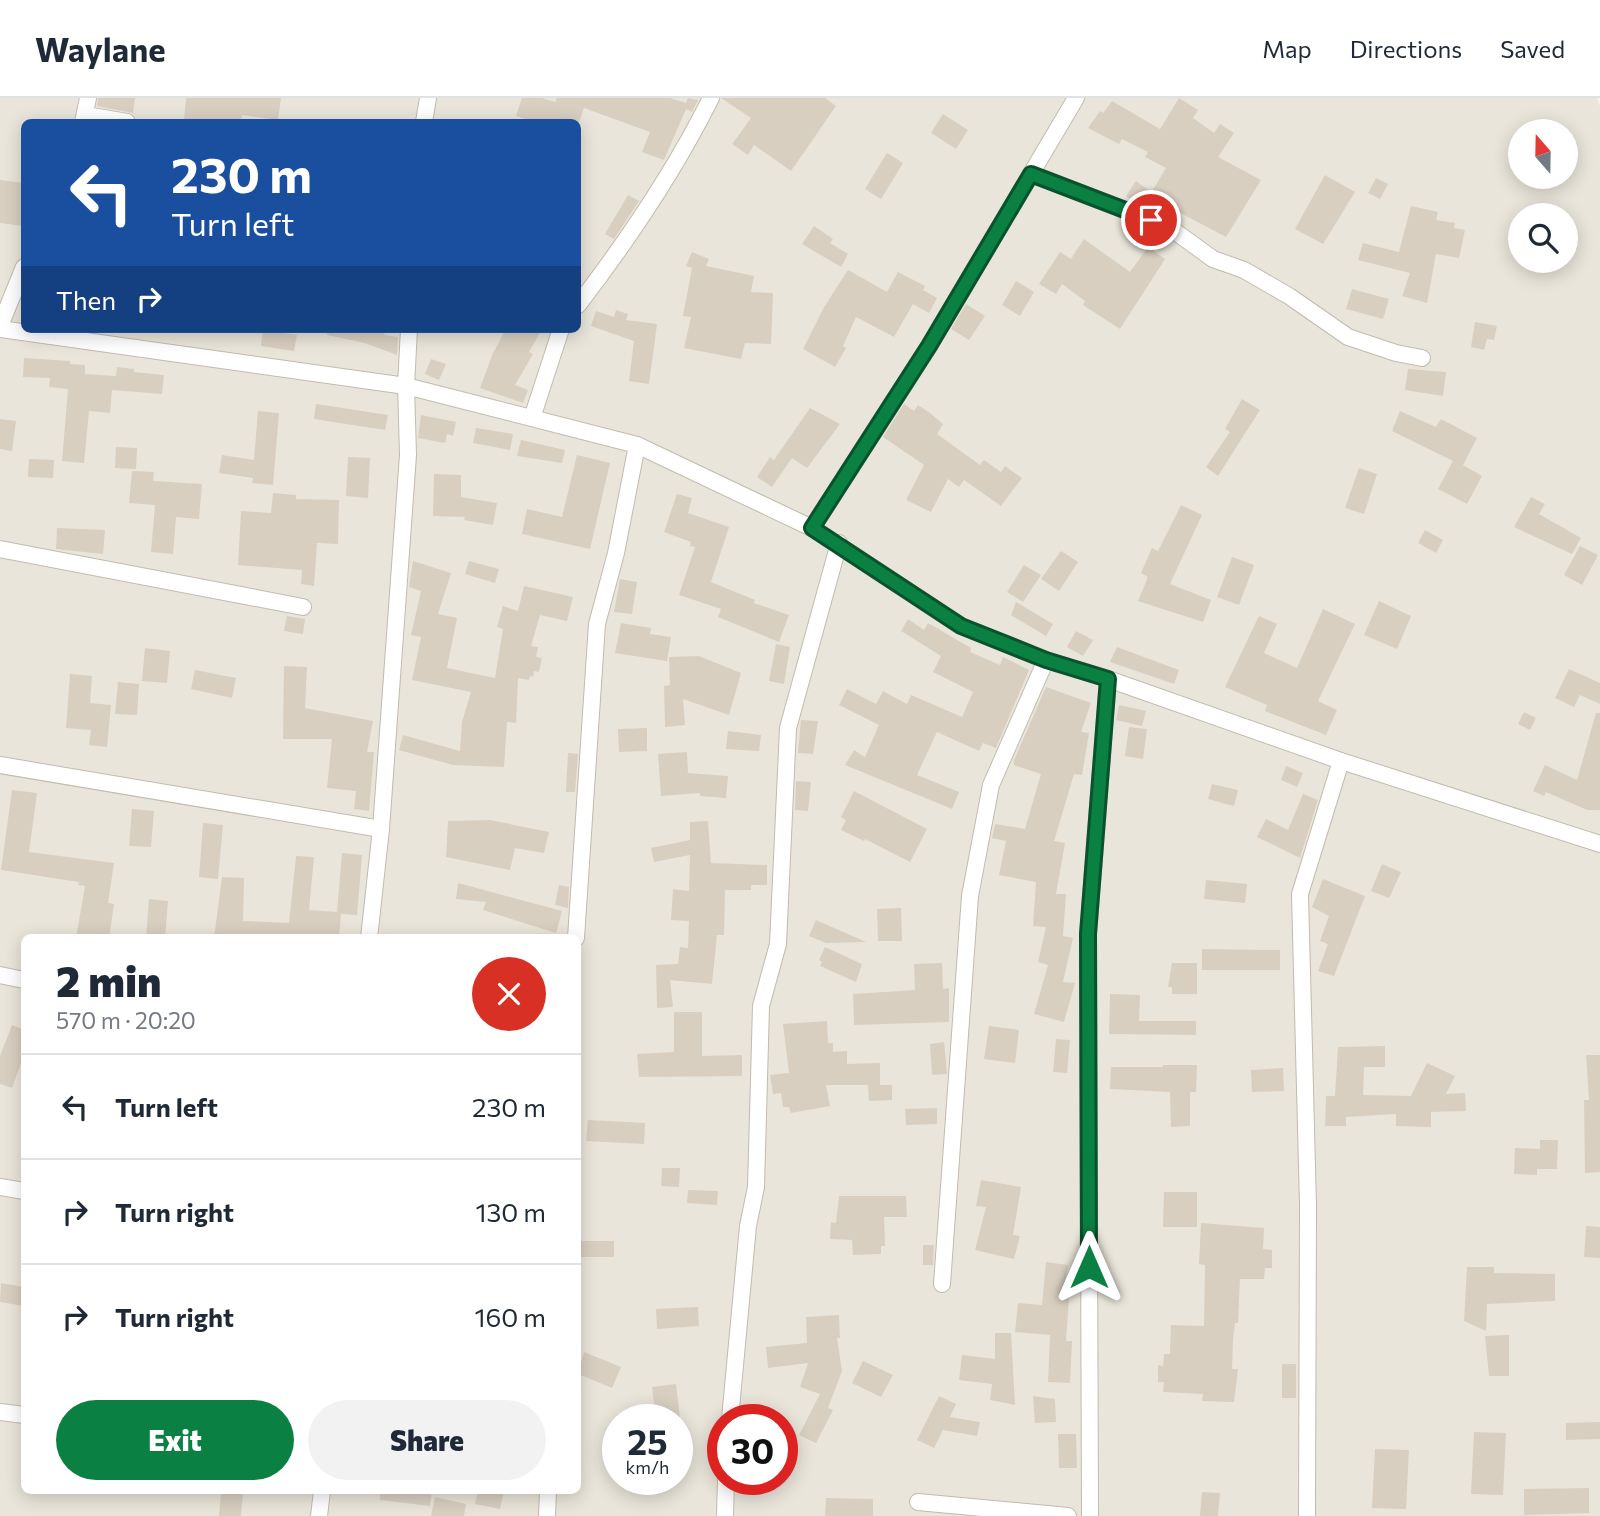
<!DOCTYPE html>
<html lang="en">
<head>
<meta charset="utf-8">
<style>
  body { margin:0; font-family:Commissioner,sans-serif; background:#f2f2f3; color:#1f2937; height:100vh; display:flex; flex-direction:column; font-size:26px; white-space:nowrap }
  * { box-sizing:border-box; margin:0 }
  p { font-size:23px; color:#747a83 }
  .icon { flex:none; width:38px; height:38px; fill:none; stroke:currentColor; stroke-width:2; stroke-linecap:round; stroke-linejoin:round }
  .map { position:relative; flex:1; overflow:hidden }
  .panel { position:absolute; left:21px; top:836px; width:560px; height:560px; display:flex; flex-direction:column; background:#fff; border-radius:10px; box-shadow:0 4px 18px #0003 }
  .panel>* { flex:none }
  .banner { position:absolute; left:21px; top:21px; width:560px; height:214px; border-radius:10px; box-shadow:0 4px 18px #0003; background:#1a4fa0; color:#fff; overflow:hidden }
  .needle { width:46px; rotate:340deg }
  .tools { position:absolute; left:1508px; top:21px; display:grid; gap:14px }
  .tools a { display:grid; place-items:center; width:70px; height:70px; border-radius:50%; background:#fff; box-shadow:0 4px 18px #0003; font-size:35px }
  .speed { position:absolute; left:602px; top:1306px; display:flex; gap:14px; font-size:35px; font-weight:700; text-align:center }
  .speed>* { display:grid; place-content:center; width:91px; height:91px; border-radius:50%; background:#fff; box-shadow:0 4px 18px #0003; line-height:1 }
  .speed small { font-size:18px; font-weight:400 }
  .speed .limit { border:10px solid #d22; background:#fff; color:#111 }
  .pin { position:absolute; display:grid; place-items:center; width:60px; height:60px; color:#fff; margin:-30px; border:4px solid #fff; border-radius:50%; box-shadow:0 2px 7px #0007 }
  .me { position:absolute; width:77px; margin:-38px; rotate:0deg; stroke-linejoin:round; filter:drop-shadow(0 0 5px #0008) }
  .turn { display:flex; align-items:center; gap:24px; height:147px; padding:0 35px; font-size:32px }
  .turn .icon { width:91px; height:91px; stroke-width:2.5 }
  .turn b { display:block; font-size:49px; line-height:60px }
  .then { display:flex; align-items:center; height:66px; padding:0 35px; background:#0003; gap:14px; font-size:26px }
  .round { display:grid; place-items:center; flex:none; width:74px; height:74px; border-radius:37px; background:#f2f2f3 }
  .summary { display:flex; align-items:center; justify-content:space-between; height:119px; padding:0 35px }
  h1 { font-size:42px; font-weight:800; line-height:52px }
  .primary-button { display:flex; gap:14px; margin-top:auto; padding:14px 35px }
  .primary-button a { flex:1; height:80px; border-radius:42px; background:#0b8043; color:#fff; font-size:28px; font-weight:800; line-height:80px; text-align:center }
  .primary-button a+a { background:#f2f2f3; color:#1f2937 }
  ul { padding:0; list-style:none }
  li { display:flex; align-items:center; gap:21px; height:105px; padding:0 35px; border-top:2px solid #e0e1e3 }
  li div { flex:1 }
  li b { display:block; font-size:26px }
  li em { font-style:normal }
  header { display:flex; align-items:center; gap:42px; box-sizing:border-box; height:98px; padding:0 35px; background:#fff; border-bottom:2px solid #e0e1e3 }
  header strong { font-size:33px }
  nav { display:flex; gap:38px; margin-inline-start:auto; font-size:24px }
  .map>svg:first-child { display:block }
  .residential { fill:#eae5da; fill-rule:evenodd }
  .building { fill:#d8cfc1 }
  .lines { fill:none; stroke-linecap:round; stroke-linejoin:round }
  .minor-casing { stroke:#c2bbae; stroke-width:18 }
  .minor { stroke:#fff; stroke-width:16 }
  .route-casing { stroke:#07532c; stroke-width:18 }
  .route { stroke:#0b8043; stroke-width:12 }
</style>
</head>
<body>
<header>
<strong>Waylane</strong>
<nav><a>Map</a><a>Directions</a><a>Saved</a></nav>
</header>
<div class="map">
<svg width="1600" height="1418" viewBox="0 0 1600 1418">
  <rect width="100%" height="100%" fill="#f6f3ec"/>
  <path class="residential" d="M0,0H1597L1600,8V1418H0ZM24,24H578V231H24ZM1521,33H1566V79H1521ZM1521,117H1566V163H1521ZM24,840H578V1393H24ZM618,1321H677V1381H618ZM723,1321H782V1381H723Z"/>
  <g class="building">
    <polygon points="98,0 135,0 133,15 97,8"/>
    <polygon points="186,0 281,0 278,22 242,17 241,24 184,23"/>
    <polygon points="522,0 542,0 555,4 557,0 670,0 686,5 688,0 698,2 692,14 686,11 664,62 642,54 650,34 584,10 579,24 535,24 516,18"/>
    <polygon points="721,0 825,0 836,8 791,73 754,47 748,57 732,46 751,20"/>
    <polygon points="1179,0 1198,12 1193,20 1214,35 1220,26 1234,35 1218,59 1261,82 1226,139 1171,110 1168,115 1147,102 1166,70 1145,59 1148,54 1122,41 1119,46 1088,30 1100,13 1103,15 1112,3 1160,31"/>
    <polygon points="943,16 968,32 956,51 931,35"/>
    <polygon points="887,55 903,65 881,101 865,91"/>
    <polygon points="1325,77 1355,94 1323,146 1295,131"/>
    <polygon points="1376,80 1388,86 1380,101 1368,95"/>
    <polygon points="0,82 24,85 24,128 0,125"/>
    <polygon points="1136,83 1150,93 1140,107 1126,98"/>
    <polygon points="628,97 639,103 614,141 605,136"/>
    <polygon points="1411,108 1438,114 1436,122 1455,125 1454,130 1465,132 1459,160 1436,156 1427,205 1402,198 1410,175 1358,162 1363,145 1399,154"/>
    <polygon points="814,128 833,141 830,145 848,156 841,169 802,146"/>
    <polygon points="1084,141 1130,174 1148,149 1165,161 1120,231 1083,207 1085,203 1062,186 1056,196 1039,186 1060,154 1071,161"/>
    <polygon points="692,154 709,161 706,168 754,178 751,194 773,195 771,246 745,245 741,261 684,250 691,219 683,218 692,170 686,168"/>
    <polygon points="848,172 887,194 898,174 925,188 923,192 937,200 929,215 913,206 894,239 856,219 843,248 846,250 835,269 803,251 824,209"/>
    <polygon points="1016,183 1034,194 1020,218 1002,207"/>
    <polygon points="1352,191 1389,201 1383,221 1346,211"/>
    <polygon points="966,206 985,218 969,242 951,231"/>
    <polygon points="616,212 628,216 626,222 657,226 649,286 629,283 634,243 591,228 596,213 614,219"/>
    <polygon points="1475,224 1497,228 1494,242 1487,241 1484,252 1471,249"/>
    <polygon points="328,231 386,231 384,237 398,239 397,257 365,245 327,237"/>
    <polygon points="506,231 542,231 529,254 533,256 515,287 528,292 523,305 480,290 493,255"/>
    <polygon points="263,232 297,237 294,253 261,248"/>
    <polygon points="24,260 70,263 70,266 85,267 85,276 116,278 117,269 134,271 134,274 164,277 162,296 112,292 110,315 89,313 84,365 62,363 68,291 49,289 50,280 23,279"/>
    <polygon points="431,261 446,266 439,282 425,276"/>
    <polygon points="1408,271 1446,274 1443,298 1405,292"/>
    <polygon points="1242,301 1260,312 1218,378 1206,369 1230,334 1225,331"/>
    <polygon points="316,306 388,317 385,332 314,321"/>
    <polygon points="904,306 914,313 918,307 930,315 943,326 937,336 980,367 984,362 1001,374 1005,368 1022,380 1001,408 964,382 959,389 948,381 931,414 906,402 924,367 883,339"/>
    <polygon points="810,310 840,326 807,370 792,360 772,389 757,379 770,359 774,362"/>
    <polygon points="258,313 279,315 273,387 252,385 253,380 219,375 222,357 254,362"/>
    <polygon points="1400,313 1436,329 1441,321 1477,340 1463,367 1482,378 1467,406 1438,391 1453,363 1392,333"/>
    <polygon points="421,317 456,324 453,338 447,336 445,345 418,340"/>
    <polygon points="0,321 16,323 12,353 0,351"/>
    <polygon points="476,330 513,336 510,352 473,345"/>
    <polygon points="521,342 565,352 562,365 517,358"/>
    <polygon points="116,349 137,350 136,371 115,370"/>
    <polygon points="577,357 610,365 590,451 522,436 527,411 562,419"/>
    <polygon points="348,359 370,360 368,400 346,398"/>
    <polygon points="29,361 54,362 53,380 28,379"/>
    <polygon points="1359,370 1377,376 1364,416 1345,410"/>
    <polygon points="132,373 154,374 153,383 202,386 199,421 176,419 173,456 151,454 155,407 129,405"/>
    <polygon points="434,376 461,377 461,399 497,405 493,427 464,422 465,419 433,418"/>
    <polygon points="273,395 296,397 296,401 339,402 338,446 317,445 314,488 301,486 302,472 238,467 241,413 271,415"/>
    <polygon points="677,396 692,400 688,415 729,429 711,484 755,502 754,505 789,517 779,544 718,519 721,511 679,497 695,449 690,448 691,444 664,434"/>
    <polygon points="1531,399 1545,406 1539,416 1581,440 1572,456 1514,429"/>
    <polygon points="1181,407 1202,417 1170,486 1211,502 1203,524 1138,503 1148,479 1141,475 1152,450 1158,453"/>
    <polygon points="57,430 105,432 103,456 56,451"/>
    <polygon points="1425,432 1443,442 1436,455 1418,445"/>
    <polygon points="1580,448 1598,457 1582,487 1564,477"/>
    <polygon points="1061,453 1078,464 1059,493 1041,481"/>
    <polygon points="1232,459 1254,467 1239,507 1217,499"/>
    <polygon points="413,463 451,475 438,516 457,520 447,570 495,580 503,531 497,529 503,508 518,513 524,488 573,499 567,523 540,517 531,548 538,549 536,559 542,560 539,574 534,573 533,579 530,578 529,582 518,580 516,625 507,624 504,669 453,667 399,652 403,637 460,653 462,624 471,594 412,582 421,539 411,537 421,493 409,489"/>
    <polygon points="469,463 499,471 495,485 465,476"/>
    <polygon points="1024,467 1041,477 1023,504 1007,494"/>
    <polygon points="620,481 637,484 632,516 614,514"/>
    <polygon points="1379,503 1411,518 1397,551 1364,537"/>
    <polygon points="1016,504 1053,526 1046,538 1011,517"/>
    <polygon points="1323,511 1355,526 1318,603 1337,612 1326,637 1265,613 1267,607 1225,589 1259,518 1277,526 1264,555 1297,570"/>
    <polygon points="287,518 305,521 303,536 284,533"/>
    <polygon points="908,521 924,532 928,525 971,550 970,554 1000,567 1003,559 1029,572 996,650 983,645 979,653 937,634 917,677 959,694 952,711 845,667 854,652 865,659 879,627 839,607 847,591 876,606 883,593 907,606 911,597 962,619 973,594 933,574 941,558 901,533"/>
    <polygon points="621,525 651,530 650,536 671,539 667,563 615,555"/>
    <polygon points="1076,533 1093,542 1083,558 1067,549"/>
    <polygon points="776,546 790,549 784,586 769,583"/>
    <polygon points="1117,549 1179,572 1174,586 1110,564"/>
    <polygon points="145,550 170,553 167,585 142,583"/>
    <polygon points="699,558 741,575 729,617 683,601 685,627 665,629 664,588 670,587 669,559"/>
    <polygon points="284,568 307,569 305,610 373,623 367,654 374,654 369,713 354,711 356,693 327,690 332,641 283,641"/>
    <polygon points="1569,571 1600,585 1600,606 1580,597 1574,609 1555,600"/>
    <polygon points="195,572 236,580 232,600 191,591"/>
    <polygon points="70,576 92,578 90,605 111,607 107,649 89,647 91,632 66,630"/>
    <polygon points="118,584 139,586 137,617 115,616"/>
    <polygon points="1046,589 1091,605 1081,634 1089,635 1082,677 1074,676 1054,743 1065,745 1056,796 1066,796 1063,838 1073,840 1063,884 1075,885 1064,924 1034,916 1048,867 1038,864 1046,829 1033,828 1036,784 999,777 1006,743 992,740 995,726 1025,731 1041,676 1014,667 1014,662"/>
    <polygon points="1119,607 1146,613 1142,628 1116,622"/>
    <polygon points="1524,614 1536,620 1530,632 1518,626"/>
    <polygon points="1596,615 1600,615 1600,712 1587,712 1546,694 1544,698 1533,693 1545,667 1577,682"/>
    <polygon points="801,622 818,623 813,656 798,655"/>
    <polygon points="1129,629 1147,631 1143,661 1125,658"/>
    <polygon points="647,630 647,653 619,654 618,631"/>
    <polygon points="728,633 761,637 759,653 726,651"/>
    <polygon points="687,654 688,675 728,678 726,700 700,698 700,695 661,698 658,656"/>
    <polygon points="568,655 578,656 575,694 566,694"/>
    <polygon points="1286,668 1303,675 1297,689 1281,682"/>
    <polygon points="796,683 811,684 808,713 795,712"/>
    <polygon points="1212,686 1238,692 1234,708 1208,701"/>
    <polygon points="12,692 37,695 29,754 114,765 108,805 114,806 109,840 76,840 85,788 78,787 79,784 1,772"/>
    <polygon points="854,693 927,731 910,764 865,741 864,743 841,732 846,722 841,719"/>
    <polygon points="1303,696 1318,702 1300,760 1257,739 1266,721 1288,732"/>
    <polygon points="132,711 154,713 151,749 129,748"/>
    <polygon points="490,722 549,734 544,755 515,750 510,772 446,759 448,723"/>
    <polygon points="708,723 711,765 767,767 767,787 751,787 751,792 725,792 724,837 717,837 712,886 670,882 673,909 657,910 656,867 678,866 680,849 688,850 689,823 671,822 673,791 689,793 690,757 654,764 651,750 690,742 690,724"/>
    <polygon points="203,725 223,727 218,781 199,779"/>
    <polygon points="342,755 362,757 357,817 341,816 339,840 214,840 222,779 244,780 243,823 289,825 296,758 314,759 309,812 337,814"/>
    <polygon points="1382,766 1401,774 1389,800 1371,793"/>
    <polygon points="1323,781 1365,798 1334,878 1318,873 1328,846 1320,843 1329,818 1312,809"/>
    <polygon points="1206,782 1247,786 1245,805 1204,801"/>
    <polygon points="458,785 562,813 556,835 483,812 486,804 456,801"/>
    <polygon points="559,787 569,789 568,810 555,807"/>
    <polygon points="149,801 168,803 165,840 146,840"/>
    <polygon points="901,810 902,843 878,843 877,811"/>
    <polygon points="816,822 866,844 826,845 809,838"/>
    <polygon points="825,849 862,866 856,884 820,868 822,864 819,862"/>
    <polygon points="1202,851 1280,852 1280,872 1202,872"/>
    <polygon points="942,865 943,891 949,890 949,924 854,927 853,896 915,892 914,866"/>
    <polygon points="1172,865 1197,865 1197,896 1172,896 1172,889 1168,889"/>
    <polygon points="1110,896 1140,897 1139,923 1196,923 1196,937 1109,936"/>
    <polygon points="674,914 702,914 702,958 742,957 742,978 639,979 637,956 674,954"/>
    <polygon points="827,923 828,945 833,945 833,954 847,953 847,966 880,965 880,987 826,987 830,1008 791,1015 789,1009 783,1009 781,995 773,996 770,977 789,975 783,926"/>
    <polygon points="12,927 24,932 24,957 12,990 0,986 0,958"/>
    <polygon points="989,928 1019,932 1015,965 984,961"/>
    <polygon points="1056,941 1070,942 1067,975 1053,974"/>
    <polygon points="944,944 947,976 932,977 930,946"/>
    <polygon points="1385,948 1385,969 1364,969 1363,997 1411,998 1427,965 1455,978 1446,996 1465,995 1466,1013 1431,1014 1431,1029 1396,1028 1396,1016 1346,1019 1346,1028 1325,1028 1326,998 1335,998 1338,949"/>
    <polygon points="1586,957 1600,957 1600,1074 1585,1075 1584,1002 1589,1002"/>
    <polygon points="1163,967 1197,967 1196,994 1190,994 1190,1028 1171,1029 1170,994 1110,991 1111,969 1163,969"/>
    <polygon points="1283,970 1284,993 1252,994 1251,972"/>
    <polygon points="868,987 892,987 892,1002 869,1003"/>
    <polygon points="937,1010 937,1026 906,1027 905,1011"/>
    <polygon points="588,1022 645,1025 644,1046 586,1043"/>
    <polygon points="1540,1042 1558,1042 1557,1071 1537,1071 1537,1077 1514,1076 1515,1050 1540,1051"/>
    <polygon points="662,1070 680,1070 679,1089 661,1088"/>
    <polygon points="981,1082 1021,1089 1013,1137 1020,1138 1014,1161 975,1152 986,1109 976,1108"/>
    <polygon points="688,1092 718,1093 717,1107 687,1105"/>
    <polygon points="1164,1094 1197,1094 1197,1129 1163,1129"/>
    <polygon points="839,1098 906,1098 907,1119 884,1119 885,1148 881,1148 881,1156 853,1157 852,1142 830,1141 831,1124 836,1125"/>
    <polygon points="1201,1125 1264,1130 1263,1151 1272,1152 1272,1170 1265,1170 1264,1181 1240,1181 1238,1225 1235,1225 1233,1242 1232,1271 1238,1271 1234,1304 1202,1303 1203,1296 1163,1294 1164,1284 1158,1284 1158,1267 1163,1268 1164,1256 1170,1256 1171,1227 1204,1228 1205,1167 1199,1166"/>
    <polygon points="1586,1128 1600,1129 1600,1160 1584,1159"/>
    <rect x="578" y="1143" width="36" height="16"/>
    <polygon points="923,1147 934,1147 933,1167 923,1167"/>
    <polygon points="1046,1164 1068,1167 1062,1200 1069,1201 1066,1243 1072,1243 1070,1285 1048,1284 1050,1237 1015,1234 1018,1205 1042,1207"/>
    <polygon points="1467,1169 1494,1169 1494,1175 1555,1176 1555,1203 1487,1206 1486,1233 1464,1223"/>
    <polygon points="1,1185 24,1189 24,1208 0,1204"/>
    <polygon points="698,1209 699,1228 657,1231 656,1211"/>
    <polygon points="839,1217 840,1240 837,1240 842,1273 828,1310 833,1312 816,1345 799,1337 820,1296 800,1289 808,1265 768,1270 766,1249 807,1245 806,1219"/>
    <polygon points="995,1235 1011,1235 1015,1307 990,1302 992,1286 959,1282 962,1257 995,1261"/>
    <polygon points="1509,1237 1509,1278 1489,1278 1485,1238"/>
    <polygon points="584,1254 621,1269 612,1290 578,1276"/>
    <polygon points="863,1263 893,1277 881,1299 852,1285"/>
    <rect x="1282" y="1266" width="14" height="34"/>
    <polygon points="676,1286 680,1320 656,1321 652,1289"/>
    <polygon points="939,1298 956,1306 950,1319 980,1324 977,1338 943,1332 934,1350 917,1342"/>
    <polygon points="1033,1298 1055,1301 1056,1324 1035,1325"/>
    <polygon points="1600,1324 1600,1341 1566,1342 1566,1325"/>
    <polygon points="1474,1334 1506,1335 1503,1397 1471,1396"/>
    <polygon points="1058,1336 1076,1336 1077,1370 1059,1370"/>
    <polygon points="1375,1351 1409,1352 1406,1411 1372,1410"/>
    <polygon points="1589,1390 1589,1415 1524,1417 1524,1391"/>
    <polygon points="221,1393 243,1393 241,1418 219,1418"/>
    <polygon points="380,1393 432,1393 430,1408 380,1402"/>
    <polygon points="478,1393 504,1393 500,1411 475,1406"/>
    <polygon points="1202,1394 1220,1395 1218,1418 1200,1418"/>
    <polygon points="435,1399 466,1406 464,1418 431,1418"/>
    <polygon points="826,1400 873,1401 873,1418 825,1418"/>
  </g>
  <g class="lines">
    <g class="minor-casing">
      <g id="minor">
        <polyline points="86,17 127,24"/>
        <polyline points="83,24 88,0"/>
        <polyline points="424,24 428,0"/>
        <polyline points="1031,76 1169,129 1213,161 1244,172 1289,198 1348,239 1396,255 1422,260"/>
        <path d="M578,207C628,142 674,74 711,0"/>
        <polyline points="0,228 24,169"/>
        <polyline points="0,231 406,288 637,347 812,430 961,528 1046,562 1108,581 1341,663 1600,746"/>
        <polyline points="532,320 561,231"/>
        <polyline points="812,430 929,248 1076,0"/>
        <polyline points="0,451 303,509"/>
        <polyline points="0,667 381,731"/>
        <polyline points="369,840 381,731 408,357 406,288 409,231"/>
        <polyline points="576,840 597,526 616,455 637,347"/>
        <polyline points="0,877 24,882"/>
        <polyline points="0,1089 24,1093"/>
        <polyline points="942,1186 970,798 991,687 1046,562"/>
        <polyline points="0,1314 24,1317"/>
        <polyline points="730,1321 748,1128 756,1089 761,908 778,846 788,630 839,445"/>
        <polyline points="918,1404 1068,1418"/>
        <polyline points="319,1418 322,1393"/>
        <polyline points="547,1418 548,1393"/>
        <polyline points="725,1418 726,1381"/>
        <polyline points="1090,1418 1088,836 1108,581"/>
        <polyline points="1307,1418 1308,1107 1300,796 1341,663"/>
      </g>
    </g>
    <use href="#minor" class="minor"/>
  </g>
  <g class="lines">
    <g class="route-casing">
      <polyline id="route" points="1089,1169 1088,836 1108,581 1046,562 961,528 812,430 929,248 1031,76 1151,122"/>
    </g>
    <use href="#route" class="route"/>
  </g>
</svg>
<div class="tools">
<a><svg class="needle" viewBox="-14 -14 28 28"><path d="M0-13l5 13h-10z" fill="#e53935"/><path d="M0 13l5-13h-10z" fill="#747a83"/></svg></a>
<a><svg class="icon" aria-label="search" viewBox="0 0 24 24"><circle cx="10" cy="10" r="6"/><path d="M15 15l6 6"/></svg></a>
</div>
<div class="speed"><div>25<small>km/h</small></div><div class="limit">30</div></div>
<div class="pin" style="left:1151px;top:122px;background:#d93025"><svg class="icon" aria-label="arrive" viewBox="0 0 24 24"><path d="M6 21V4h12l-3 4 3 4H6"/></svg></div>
<svg class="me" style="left:1089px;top:1169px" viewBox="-20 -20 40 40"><path d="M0-17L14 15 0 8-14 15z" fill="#0b8043" stroke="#fff" stroke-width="4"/></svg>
<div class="banner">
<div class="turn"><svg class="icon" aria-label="left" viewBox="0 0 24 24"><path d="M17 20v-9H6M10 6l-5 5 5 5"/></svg><div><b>230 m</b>Turn left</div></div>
<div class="then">Then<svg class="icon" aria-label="right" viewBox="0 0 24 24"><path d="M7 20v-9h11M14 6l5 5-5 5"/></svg></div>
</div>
<section class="panel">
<div class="summary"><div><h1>2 min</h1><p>570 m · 20:20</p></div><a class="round" style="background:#d93025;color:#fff"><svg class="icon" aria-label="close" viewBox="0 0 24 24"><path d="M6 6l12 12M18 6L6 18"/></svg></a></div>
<ul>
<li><svg class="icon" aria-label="left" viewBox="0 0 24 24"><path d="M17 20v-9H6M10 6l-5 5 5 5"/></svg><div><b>Turn left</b></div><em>230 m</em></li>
<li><svg class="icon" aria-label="right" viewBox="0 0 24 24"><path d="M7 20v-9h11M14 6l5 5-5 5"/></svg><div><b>Turn right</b></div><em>130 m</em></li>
<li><svg class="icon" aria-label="right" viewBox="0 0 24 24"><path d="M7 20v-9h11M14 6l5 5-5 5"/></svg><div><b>Turn right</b></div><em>160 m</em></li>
</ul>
<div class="primary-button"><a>Exit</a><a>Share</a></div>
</section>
</div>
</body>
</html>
